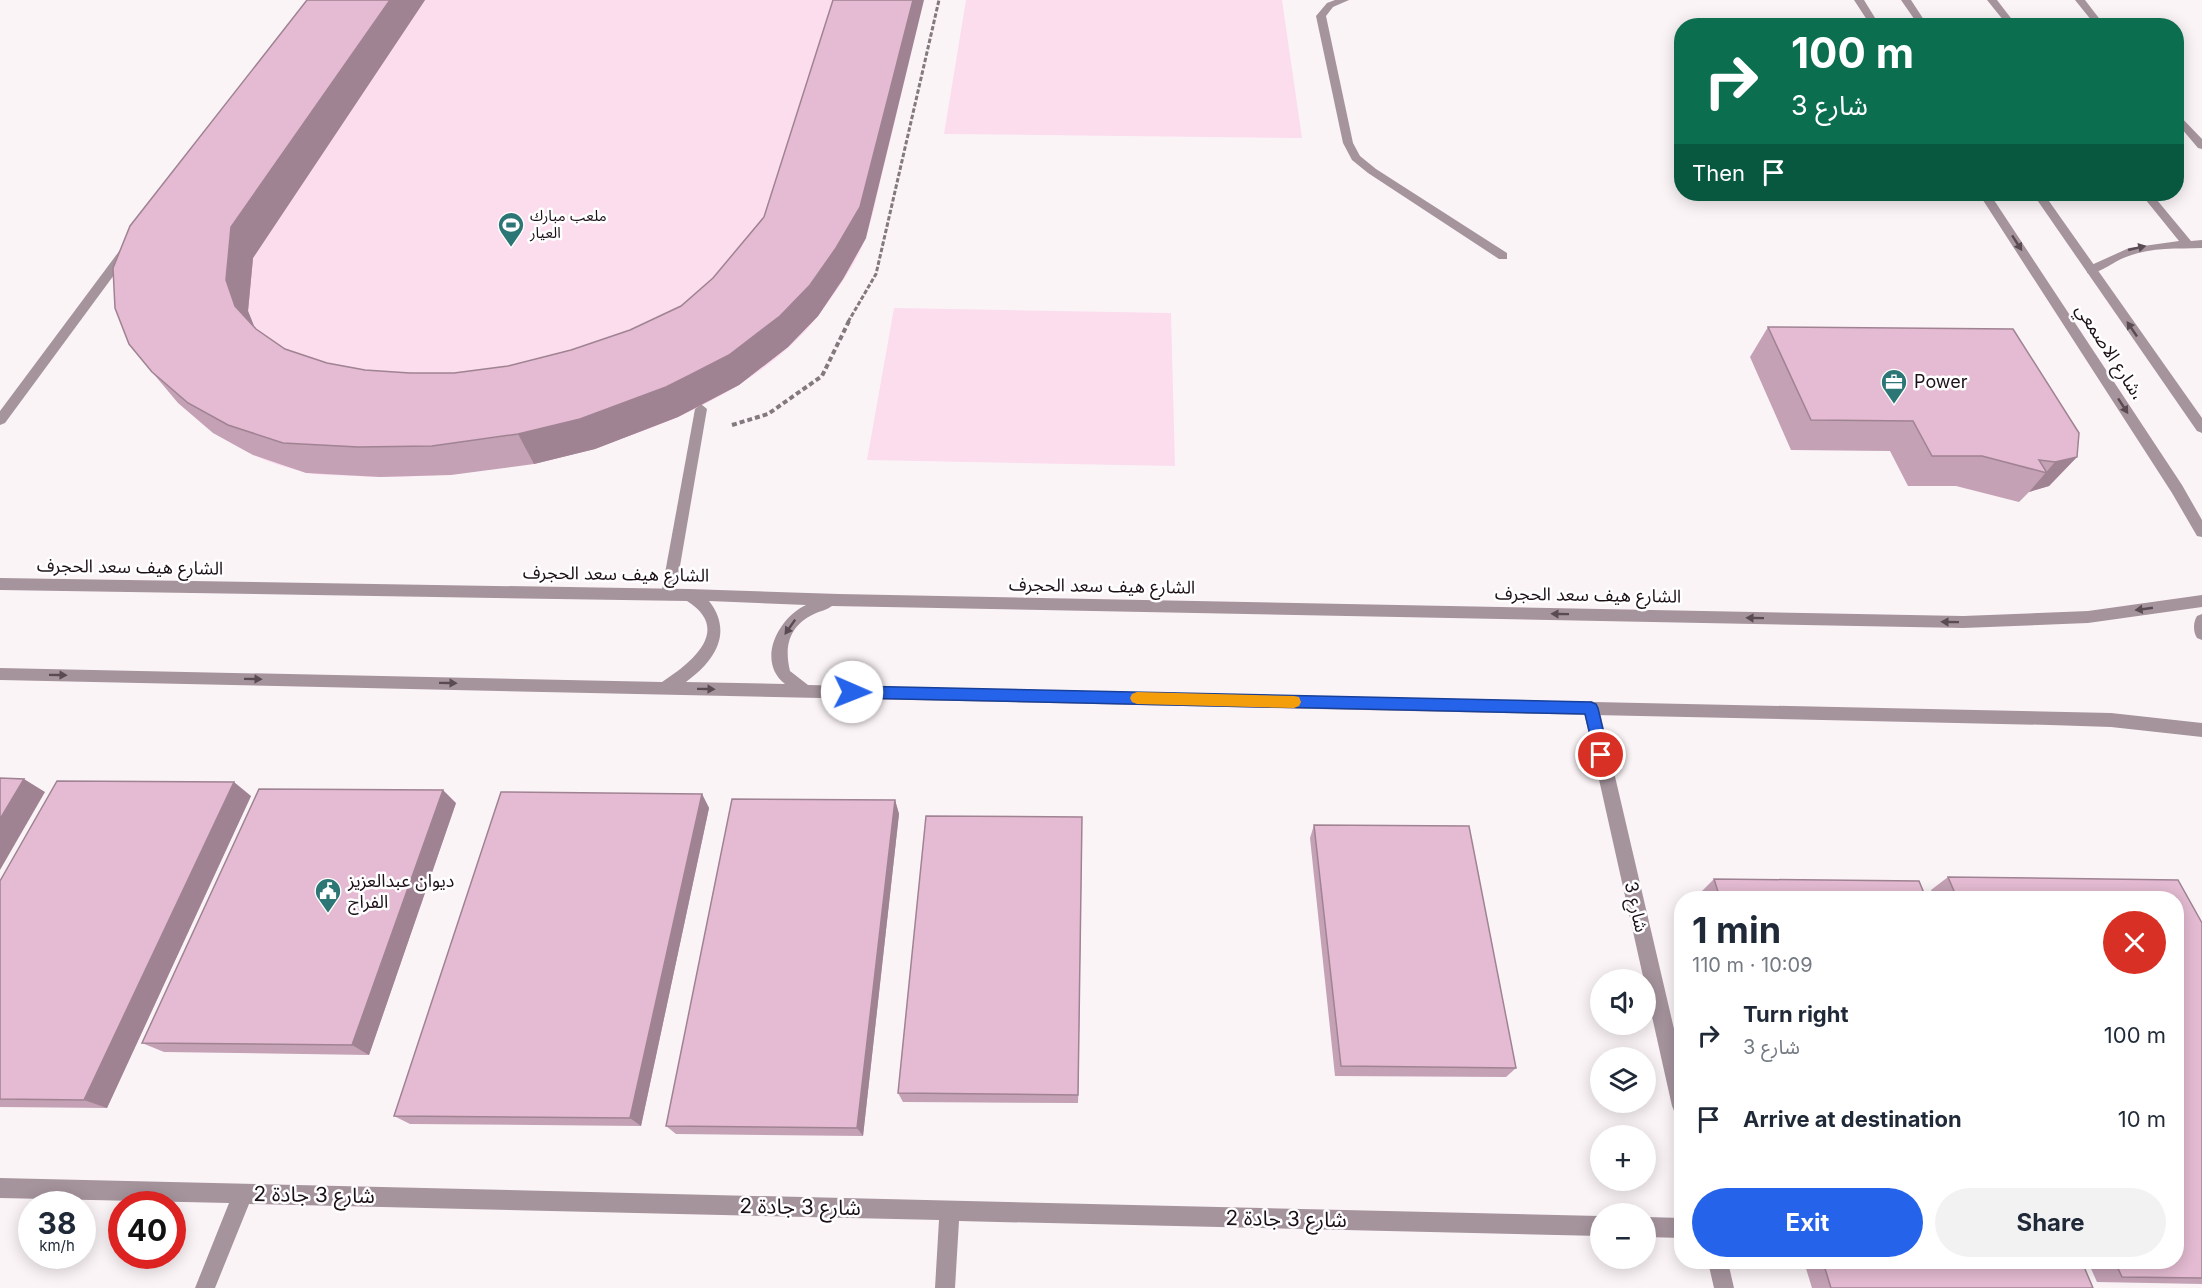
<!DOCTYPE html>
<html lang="en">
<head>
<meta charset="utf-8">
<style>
  body { margin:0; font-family:Inter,"Noto Sans Arabic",sans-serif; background:#f2f2f3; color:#1f2937; height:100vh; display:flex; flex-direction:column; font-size:22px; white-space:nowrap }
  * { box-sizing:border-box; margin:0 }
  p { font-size:20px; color:#747a83 }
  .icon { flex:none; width:33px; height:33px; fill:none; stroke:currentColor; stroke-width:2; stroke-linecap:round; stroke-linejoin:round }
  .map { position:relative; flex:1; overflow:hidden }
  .details { position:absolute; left:1674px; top:891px; width:510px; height:378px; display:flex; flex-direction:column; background:#fff; border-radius:24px; box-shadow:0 3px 15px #0003 }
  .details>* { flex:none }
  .banner { position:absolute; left:1674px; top:18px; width:510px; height:183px; border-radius:24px; box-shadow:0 3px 15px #0003; background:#0b6e4f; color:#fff; overflow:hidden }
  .controls { position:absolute; left:1590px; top:969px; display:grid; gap:12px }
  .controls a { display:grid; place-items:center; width:66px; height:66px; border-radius:50%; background:#fff; box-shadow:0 3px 15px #0003; font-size:30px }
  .speed { position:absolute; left:18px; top:1191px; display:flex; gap:12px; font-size:30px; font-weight:700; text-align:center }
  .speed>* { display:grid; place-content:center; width:78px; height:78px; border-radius:50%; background:#fff; box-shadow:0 3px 15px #0003; line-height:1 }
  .speed small { font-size:15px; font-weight:400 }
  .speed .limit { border:9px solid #d22; background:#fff; color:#111 }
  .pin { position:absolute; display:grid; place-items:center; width:51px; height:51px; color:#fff; margin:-26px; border:3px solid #fff; border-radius:50%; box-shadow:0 2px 6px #0007 }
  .me { position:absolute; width:66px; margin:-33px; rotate:91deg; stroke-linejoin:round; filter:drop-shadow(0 0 4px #0008) }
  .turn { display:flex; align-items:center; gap:21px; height:126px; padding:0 18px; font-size:27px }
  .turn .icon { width:78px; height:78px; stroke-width:2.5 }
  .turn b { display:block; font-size:42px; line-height:51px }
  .then { display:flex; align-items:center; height:57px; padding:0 18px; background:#0003; gap:12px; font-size:22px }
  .round { display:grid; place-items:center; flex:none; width:63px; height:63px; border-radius:32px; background:#f2f2f3 }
  .headline { display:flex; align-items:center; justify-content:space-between; height:102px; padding:0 18px }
  h1 { font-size:36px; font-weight:700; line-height:45px }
  .cta { display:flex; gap:12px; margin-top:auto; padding:12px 18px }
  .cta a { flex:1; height:69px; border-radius:36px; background:#2563eb; color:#fff; font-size:24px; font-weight:700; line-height:69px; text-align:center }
  .cta a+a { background:#f2f2f3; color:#1f2937 }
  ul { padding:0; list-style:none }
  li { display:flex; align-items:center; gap:18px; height:84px; padding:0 18px }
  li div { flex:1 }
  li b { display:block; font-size:22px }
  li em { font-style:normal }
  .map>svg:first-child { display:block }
  .green { fill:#fbdded }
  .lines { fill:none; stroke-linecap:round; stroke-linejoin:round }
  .path-far1 { stroke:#83797e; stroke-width:3; stroke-dasharray:4.5 2; stroke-linecap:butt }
  .path { stroke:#83797e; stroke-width:4; stroke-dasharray:5 3; stroke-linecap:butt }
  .service { fill:#a6949d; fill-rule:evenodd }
  .minor { fill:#a6949d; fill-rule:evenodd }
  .tertiary { fill:#a6949d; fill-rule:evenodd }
  .wall { fill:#c4a1b5 }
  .shaded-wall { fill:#a08393 }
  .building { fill:#e4bbd2; stroke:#a08393; stroke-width:1.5 }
  .oneway { fill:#5a4b53 }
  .route { fill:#2563eb; stroke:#184099; stroke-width:1.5 }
  .slow { fill:#f59e0b }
  .labels { text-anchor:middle; stroke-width:5; stroke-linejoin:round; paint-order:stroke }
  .far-poi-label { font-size:15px; fill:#1c1017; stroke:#fff; text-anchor:start }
  .street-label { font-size:18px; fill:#1c1017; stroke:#fff }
  .poi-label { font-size:18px; fill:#1c1017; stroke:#fff; text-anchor:start }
  .near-street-label { font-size:21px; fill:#1c1017; stroke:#fff }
</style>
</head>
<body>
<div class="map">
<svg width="2202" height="1288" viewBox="0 0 2202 1288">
  <rect width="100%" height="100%" fill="#fbf4f7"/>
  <g class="green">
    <path d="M345,0H924C911,53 899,105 886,158C879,183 875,211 866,236C858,262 835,293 819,315C725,435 499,484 354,476C338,475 321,476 305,472C242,459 194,423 155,374Z"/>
    <polygon points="966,0 1282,0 1302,138 944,134"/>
    <polygon points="894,308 1171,313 1175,466 867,460"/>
  </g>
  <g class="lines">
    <polyline class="path-far1" points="848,322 876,274 939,0"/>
    <polyline class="path" points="732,425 768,414 822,376 849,321"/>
    <g class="service">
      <polygon points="1335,0 1349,0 1333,7 1326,16 1353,143 1360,156 1376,169 1507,253 1507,259 1499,259 1368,173 1352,160 1343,143 1316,16 1327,3"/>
      <polygon points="1987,0 1997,0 2017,26 2008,26"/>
      <polygon points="2075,0 2085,0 2105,26 2096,26"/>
      <polygon points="2176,112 2202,139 2202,149 2198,148 2176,122"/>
      <path d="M2141,194H2152L2191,241L2202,240V248C2177,249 2150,247 2126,257C2114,261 2099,275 2087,273V267L2129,248L2179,241Z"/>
      <polygon points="124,249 130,253 128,256 5,423 0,425 0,411 120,250"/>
      <polygon points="701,404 707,409 675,595 673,599 663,599 661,595 695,409"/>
    </g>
    <g class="minor">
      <polygon points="1591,701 1597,703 1599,708 1682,1063 1682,1115 1675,1113 1672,1106 1583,708 1585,703"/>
      <polygon points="0,1178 1600,1216 1600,1236 959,1221 955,1288 935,1288 939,1220 249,1204 215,1288 195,1288 229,1203 0,1198"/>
      <polygon points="1646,1217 1682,1218 1682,1238 1646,1237"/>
      <polygon points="1708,1262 1728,1262 1734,1288 1714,1288"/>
    </g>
    <g class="tertiary">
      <polygon points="1854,0 1864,0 1880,26 1871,26"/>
      <polygon points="1901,0 1911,0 1928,26 1919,26"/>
      <polygon points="1979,194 1990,194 2182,485 2202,520 2202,537 2197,536 2172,493"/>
      <polygon points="2033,194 2044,194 2202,418 2202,433 2197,431"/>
      <path d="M0,578L689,589L839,594L1963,616L2088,611L2202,595V607L2088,623L1963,628L832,606C827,610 820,611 814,614C789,626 784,646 790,671L808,685L2111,713L2202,723V737L2111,727L2050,725L0,680V668L662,682C691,663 733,630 687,601L0,590ZM709,601L806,605C778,618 756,661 785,684L686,682C714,662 734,633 709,601Z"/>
      <path d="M2202,614V640L2197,638C2193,632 2193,622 2197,616Z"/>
    </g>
  </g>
  <g class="wall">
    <polygon points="307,0 425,0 253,258 248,311 254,326 256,329 285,349 327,363 365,370 410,373 454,373 508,366 571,350 630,330 866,238 843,279 818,316 788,347 739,385 678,417 595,449 534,464 451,475 380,477 306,473 253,455 213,433 178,403 152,372"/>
    <polygon points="1768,327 2077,457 2049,486 2029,492 2019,502 1956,486 1908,486 1890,451 1791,450 1750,357"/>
    <polygon points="702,794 709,808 641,1126 410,1124 394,1116"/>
    <polygon points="251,796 107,1108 0,1107 0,881"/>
    <polygon points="895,800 899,814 863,1136 676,1134 666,1126"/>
    <polygon points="456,803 369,1055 164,1052 142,1043"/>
    <polygon points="1082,817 1078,1103 903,1102 898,1093"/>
    <polygon points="1314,825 1516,1068 1506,1077 1335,1076 1310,838"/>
    <polygon points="1948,877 2178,880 2202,923 2202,1284 2097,1282 2088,1262 2176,1262 2176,898 1934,898 1931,890"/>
    <polygon points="1714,879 1926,898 1704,898 1702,891"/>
    <polygon points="1804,1262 2082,1262 2093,1288 1812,1288"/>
  </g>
  <g class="shaded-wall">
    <polygon points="390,0 425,0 253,258 248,311 258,336 235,306 226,280 231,227"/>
    <polygon points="913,0 924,0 866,238 843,279 818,316 788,347 739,385 678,417 595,449 534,464 518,434 666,387"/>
    <polygon points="2077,457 2049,486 2029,492 2055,462"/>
    <polygon points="24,779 45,792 0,870 0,819"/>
    <polygon points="234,782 251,796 107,1108 84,1100"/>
    <polygon points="443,790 456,803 369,1055 352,1045"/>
    <polygon points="702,794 709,808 641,1126 630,1118"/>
    <polygon points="895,800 899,814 863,1136 857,1128"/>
    <polygon points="1082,817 1082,831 1078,1103 1078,1095"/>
  </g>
  <g class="building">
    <polygon points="307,0 390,0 231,227 226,280 235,306 256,329 285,349 327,363 365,370 410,373 454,373 508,366 571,350 630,330 681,306 713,278 764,217 833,0 913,0 860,207 836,248 810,285 780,316 729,355 690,375 666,387 580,419 518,434 432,446 358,447 283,443 228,425 188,403 152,372 129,344 115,308 113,268 130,226"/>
    <polygon points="1768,327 2013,329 2079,433 2077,457 2055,462 2039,460 2047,473 1982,456 1932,456 1913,421 1811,420"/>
    <polygon points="0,778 24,779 0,819"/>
    <polygon points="57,781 234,782 84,1100 0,1099 0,881"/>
    <polygon points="259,789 443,790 352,1045 142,1043"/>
    <polygon points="501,792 702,794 630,1118 394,1116"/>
    <polygon points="732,799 895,800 857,1128 666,1126"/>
    <polygon points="926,816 1082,817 1078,1095 898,1093"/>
    <polygon points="1314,825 1469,826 1516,1068 1341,1066"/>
    <polygon points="1948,877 2178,880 2202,923 2202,1278 2122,1277 2115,1262 2176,1262 2176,898 1957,898"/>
    <polygon points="1714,879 1919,881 1926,898 1720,898"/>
    <polygon points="1823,1262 2082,1262 2093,1288 1831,1288"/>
  </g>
  <defs><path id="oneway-solid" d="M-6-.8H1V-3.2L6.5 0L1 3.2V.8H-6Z" transform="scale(1.5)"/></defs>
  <g class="oneway">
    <use href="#oneway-solid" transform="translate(2017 243) rotate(57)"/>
    <use href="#oneway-solid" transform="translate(2137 248) rotate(-13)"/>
    <use href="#oneway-solid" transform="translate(2132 329) rotate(-124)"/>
    <use href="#oneway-solid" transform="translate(2123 406) rotate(57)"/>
    <use href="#oneway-solid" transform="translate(2144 609) rotate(172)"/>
    <use href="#oneway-solid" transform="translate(1560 614) rotate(-179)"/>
    <use href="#oneway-solid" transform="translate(1755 618) rotate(-179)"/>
    <use href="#oneway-solid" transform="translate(1950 622) rotate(-179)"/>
    <use href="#oneway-solid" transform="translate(790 627) rotate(125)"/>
    <use href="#oneway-solid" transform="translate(58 675) rotate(1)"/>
    <use href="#oneway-solid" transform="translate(253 679) rotate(1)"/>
    <use href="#oneway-solid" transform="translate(448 683) rotate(1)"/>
    <use href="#oneway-solid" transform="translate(706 689) rotate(1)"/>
  </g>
  <polygon class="route" points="852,686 1591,702 1596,704 1598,708 1609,755 1606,760 1601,761 1596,760 1585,714 852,698 847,696 845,692 847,688"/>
  <polygon class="slow" points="1137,692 1294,696 1299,697 1301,702 1299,706 1294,708 1137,704 1132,702 1130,698 1132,694"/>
  <defs>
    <g id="stadium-pin" transform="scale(1.35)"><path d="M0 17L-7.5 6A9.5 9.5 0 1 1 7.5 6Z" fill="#2c7675" stroke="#fff"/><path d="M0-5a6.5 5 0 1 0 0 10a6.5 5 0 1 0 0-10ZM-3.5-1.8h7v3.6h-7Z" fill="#fff"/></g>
    <g id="office-pin" transform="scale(1.35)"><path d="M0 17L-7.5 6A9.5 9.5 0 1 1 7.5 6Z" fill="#2c7675" stroke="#fff"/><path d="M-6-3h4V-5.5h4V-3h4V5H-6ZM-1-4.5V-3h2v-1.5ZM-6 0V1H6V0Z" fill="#fff"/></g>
    <g id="civic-pin" transform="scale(1.35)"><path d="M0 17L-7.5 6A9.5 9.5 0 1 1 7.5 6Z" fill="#2c7675" stroke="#fff"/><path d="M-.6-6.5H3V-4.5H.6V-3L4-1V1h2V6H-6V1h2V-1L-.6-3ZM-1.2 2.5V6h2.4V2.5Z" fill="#fff"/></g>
  </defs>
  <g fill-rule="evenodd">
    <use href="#stadium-pin" x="511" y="225"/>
    <use href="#office-pin" x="1894" y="382"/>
    <use href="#civic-pin" x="328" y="891"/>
  </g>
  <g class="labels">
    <g class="far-poi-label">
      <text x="530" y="221">ملعب مبارك<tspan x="530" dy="17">العيار</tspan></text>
    </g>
    <g class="street-label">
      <text transform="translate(2110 352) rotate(57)" y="6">شارع الاصمعي،</text>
      <text transform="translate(130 567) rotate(1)" y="6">الشارع هيف سعد الحجرف</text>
      <text transform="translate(616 574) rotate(1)" y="6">الشارع هيف سعد الحجرف</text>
      <text transform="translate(1102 586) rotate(1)" y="6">الشارع هيف سعد الحجرف</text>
      <text transform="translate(1588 595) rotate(1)" y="6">الشارع هيف سعد الحجرف</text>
      <text transform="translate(1636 907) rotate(77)" y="6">شارع 3</text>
    </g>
    <g class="poi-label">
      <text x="1914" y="388">Power</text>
      <text x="348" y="887">ديوان عبدالعزيز<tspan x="348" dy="21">الفراج</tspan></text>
    </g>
    <g class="near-street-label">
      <text transform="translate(314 1195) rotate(1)" y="7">شارع 3 جادة 2</text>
      <text transform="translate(800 1207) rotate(1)" y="7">شارع 3 جادة 2</text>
      <text transform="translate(1286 1219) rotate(1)" y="7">شارع 3 جادة 2</text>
    </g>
  </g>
</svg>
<div class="controls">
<a><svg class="icon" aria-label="sound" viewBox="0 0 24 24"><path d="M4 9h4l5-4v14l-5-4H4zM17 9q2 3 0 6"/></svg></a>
<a><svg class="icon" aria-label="layers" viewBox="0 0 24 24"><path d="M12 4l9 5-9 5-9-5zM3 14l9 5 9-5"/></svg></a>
<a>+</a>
<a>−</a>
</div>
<div class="speed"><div>38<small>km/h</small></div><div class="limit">40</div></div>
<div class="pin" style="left:1601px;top:755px;background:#d93025"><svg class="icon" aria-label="arrive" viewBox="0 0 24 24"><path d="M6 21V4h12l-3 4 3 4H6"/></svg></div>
<svg class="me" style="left:852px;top:692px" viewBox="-20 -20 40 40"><circle r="19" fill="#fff"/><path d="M0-13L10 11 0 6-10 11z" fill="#2563eb"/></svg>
<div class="banner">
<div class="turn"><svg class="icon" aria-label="right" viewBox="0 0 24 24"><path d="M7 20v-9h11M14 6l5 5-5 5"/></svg><div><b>100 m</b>شارع 3</div></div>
<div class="then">Then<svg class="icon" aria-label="arrive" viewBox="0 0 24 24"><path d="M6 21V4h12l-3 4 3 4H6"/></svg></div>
</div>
<section class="details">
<div class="headline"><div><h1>1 min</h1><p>110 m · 10:09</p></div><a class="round" style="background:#d93025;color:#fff"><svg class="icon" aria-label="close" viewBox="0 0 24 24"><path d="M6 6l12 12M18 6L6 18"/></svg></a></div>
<ul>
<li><svg class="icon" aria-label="right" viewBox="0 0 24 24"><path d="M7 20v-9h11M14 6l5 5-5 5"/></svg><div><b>Turn right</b><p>شارع 3</p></div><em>100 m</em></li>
<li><svg class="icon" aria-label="arrive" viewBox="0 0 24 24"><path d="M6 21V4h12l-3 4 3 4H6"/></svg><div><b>Arrive at destination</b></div><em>10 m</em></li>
</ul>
<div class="cta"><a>Exit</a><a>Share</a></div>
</section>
</div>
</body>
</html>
